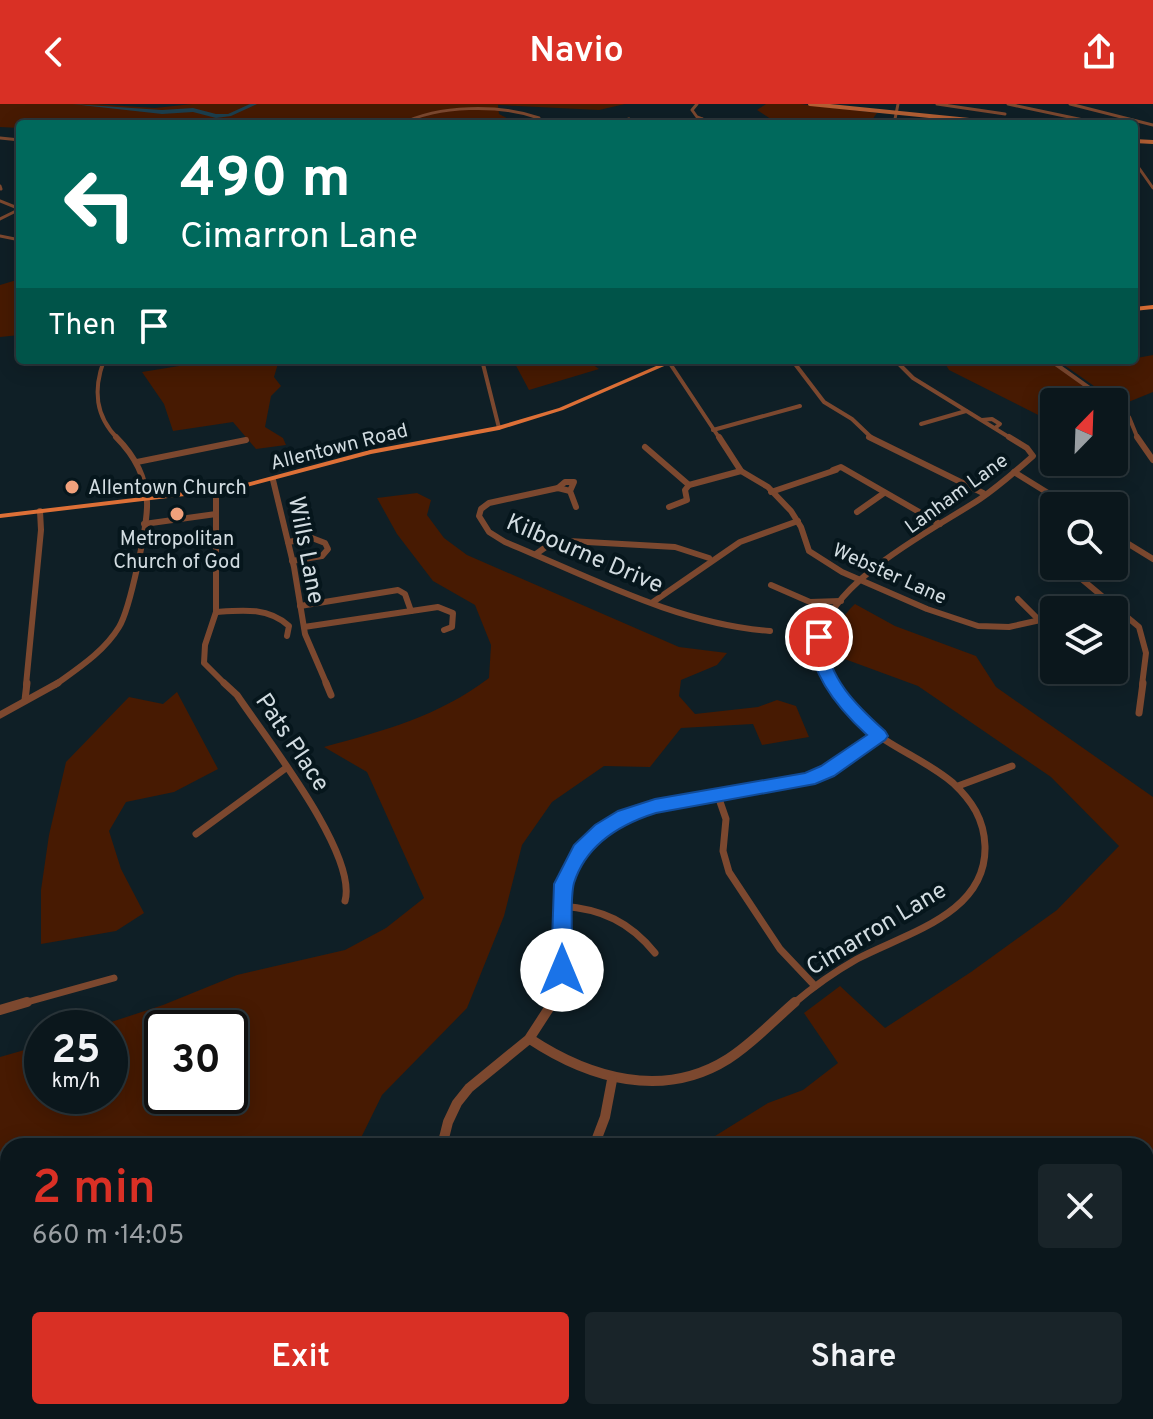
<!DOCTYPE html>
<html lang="en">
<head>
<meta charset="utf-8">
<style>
  body { margin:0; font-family:Overpass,sans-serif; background:#192429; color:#f1f3f6; height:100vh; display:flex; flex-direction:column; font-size:30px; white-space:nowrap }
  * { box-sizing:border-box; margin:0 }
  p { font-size:26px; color:#9a9fa3 }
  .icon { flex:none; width:44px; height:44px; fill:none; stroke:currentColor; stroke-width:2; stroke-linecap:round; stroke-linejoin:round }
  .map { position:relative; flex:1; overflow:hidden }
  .sheet { position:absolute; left:0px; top:1034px; width:1154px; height:282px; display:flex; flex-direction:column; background:#0b171c; border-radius:24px 24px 0 0; box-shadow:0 4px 20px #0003,0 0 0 2px #2b363b }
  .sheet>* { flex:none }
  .top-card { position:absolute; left:16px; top:16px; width:1122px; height:244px; border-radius:8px; box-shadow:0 4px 20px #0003,0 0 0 2px #2b363b; background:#00695c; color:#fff; overflow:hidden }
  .needle { width:52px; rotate:23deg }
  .controls { position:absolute; left:1040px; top:284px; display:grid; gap:16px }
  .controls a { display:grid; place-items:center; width:88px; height:88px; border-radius:8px; background:#0b171c; box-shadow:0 4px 20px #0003,0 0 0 2px #2b363b; font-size:40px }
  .speed { position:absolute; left:24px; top:906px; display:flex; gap:16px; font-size:40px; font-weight:700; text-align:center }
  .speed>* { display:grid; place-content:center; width:104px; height:104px; border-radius:50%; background:#0b171c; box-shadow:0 4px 20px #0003,0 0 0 2px #2b363b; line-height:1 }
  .speed small { font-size:20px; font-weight:400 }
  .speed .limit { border:4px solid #111; border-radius:12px; background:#fff; color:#111 }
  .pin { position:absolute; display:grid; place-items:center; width:68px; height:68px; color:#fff; margin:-34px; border:4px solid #fff; border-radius:50%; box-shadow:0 2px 8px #0007 }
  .me { position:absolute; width:88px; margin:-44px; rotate:0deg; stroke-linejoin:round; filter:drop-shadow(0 0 6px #0008) }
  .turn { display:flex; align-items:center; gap:28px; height:168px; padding:0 32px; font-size:36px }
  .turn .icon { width:104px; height:104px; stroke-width:2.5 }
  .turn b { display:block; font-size:56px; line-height:68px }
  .then { display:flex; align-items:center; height:76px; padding:0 32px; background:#0003; gap:16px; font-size:30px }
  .round { display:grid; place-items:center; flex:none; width:84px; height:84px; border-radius:8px; background:#192429 }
  .head { display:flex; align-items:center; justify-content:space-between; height:136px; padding:0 32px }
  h1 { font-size:48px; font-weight:600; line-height:60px; color:#d93025 }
  .primary-button { display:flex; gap:16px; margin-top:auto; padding:16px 32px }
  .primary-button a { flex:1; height:92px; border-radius:8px; background:#d93025; color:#fff; font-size:32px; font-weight:600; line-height:92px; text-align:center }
  .primary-button a+a { background:#192429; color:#f1f3f6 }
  header { display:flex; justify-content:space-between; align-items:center; height:104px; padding:0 32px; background:#d93025; color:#fff; font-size:36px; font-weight:600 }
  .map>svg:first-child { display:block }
  .green { fill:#471a02; fill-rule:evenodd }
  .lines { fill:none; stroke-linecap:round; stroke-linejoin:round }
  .river { fill:#1c3f4e; fill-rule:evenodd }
  .minor-far4 { stroke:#7c482f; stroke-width:3 }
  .minor-far3 { stroke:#7c482f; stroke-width:4 }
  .minor-far2 { stroke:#7c482f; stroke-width:6 }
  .minor-far1 { stroke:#7c482f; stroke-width:7 }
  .minor { stroke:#7c482f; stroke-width:10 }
  .secondary { stroke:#b35f34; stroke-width:4 }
  .primary { fill:#dd7037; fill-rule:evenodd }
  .route { fill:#1a73e8; stroke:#114b97; stroke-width:2 }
  .poi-dot { fill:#f1a17c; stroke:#06161c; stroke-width:3 }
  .labels { text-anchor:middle; stroke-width:8; stroke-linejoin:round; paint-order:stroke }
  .far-street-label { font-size:20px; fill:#d2dce1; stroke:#06161c }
  .far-poi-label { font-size:20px; fill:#d2dce1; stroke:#06161c; text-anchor:start }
  .street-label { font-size:24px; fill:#d2dce1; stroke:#06161c }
</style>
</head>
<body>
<header><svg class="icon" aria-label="back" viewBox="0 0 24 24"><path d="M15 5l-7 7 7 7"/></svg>Navio<svg class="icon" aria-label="share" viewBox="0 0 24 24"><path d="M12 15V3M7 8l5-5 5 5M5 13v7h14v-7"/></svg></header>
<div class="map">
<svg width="1153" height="1315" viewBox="0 0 1153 1315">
  <rect width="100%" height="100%" fill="#0f1f26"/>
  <g class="green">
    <polygon points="0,0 94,0 155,4 192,0 625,0 599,6 498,1 499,10 518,20 20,20 20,24 0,23"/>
    <polygon points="766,0 800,0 877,9 869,20 764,20 774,17 757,6"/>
    <polygon points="20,175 20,231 0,233 0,181"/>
    <polygon points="1153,251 1153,288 1121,301 1057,256 1115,258"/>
    <polygon points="216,256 279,256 274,273 281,282 271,292 265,323 283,334 286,341 256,345 233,318 173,327 164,300 142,268"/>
    <polygon points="513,256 586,256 599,265 529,286"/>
    <polygon points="943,256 1047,256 1106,298 1054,298 1054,319 949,266"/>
    <path d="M417,389L431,396L427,411L444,434L467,451L679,543L727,549L717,561L681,576L679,592L695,610L758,603L777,596L796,602L809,633L762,641L753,620L681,624L650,663L604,662L552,698L522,741L504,812L467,904L382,991L357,1042H8V1308H288L297,1315H0V953L42,941V992H110V924H93L163,901L237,871L345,846L386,824L424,794L367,668L324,643C386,626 437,613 489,574L491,541L475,501L433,477L397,430L377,394ZM162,924H230V992H162Z"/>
    <path d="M855,500L895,522L976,552L996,583L1153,693V1315H470L477,1308H1146V1042H699L768,999L803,986L838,959L804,909L840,882L885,924L971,868L1057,806L1119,742L1051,673L918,582L831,550C834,529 839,515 855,500Z"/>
    <polygon points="177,588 218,665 174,688 126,698 109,727 121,765 144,809 116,827 41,840 41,786 49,731 66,658 129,593 163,600"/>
  </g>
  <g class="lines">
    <polygon class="river" points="72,0 162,6 193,4 216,10 228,10 250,0 257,0 231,12 216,14 193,8 162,10"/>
    <g class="minor-far4">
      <polyline points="697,0 692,6 697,13 715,20"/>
      <polyline points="937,0 1005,10"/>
      <polyline points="1008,0 1088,17"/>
      <polyline points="1070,0 1153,21"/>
      <path d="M401,20C439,1 499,0 539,14L538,20"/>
      <polyline points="614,20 629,15"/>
      <polyline points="677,20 702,15"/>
      <polyline points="894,20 898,0"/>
      <polyline points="0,34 20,36"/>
      <polyline points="1134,57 1153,84"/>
      <polyline points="0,82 1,85"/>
      <polyline points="0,97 20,105"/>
      <polyline points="0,115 20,105"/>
      <polyline points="0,132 20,136"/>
    </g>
    <g class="minor-far3">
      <path d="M104,256C93,286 95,312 118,335"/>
      <polyline points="482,256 499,324"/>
      <polyline points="792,256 824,298 852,315 873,335"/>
      <polyline points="895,256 913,274 1012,335"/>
      <polyline points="1050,256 1109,298"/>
      <polyline points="669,258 720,335"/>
      <polyline points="1114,302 1129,313 1138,335"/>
      <polyline points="982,316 992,315 1000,320 995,324"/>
      <polyline points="921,320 966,307"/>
      <polyline points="713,326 800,302"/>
    </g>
    <g class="minor-far2">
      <polyline points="719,333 741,367 768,383 791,407 801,423 809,447 842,468 927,505 978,522 1009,523 1054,513"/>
      <polyline points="869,333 983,389"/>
      <polyline points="1137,333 1153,356"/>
      <polyline points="645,343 689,381"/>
      <polyline points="137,358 246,336"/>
      <polyline points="833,366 841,363 940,420"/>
      <polyline points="1014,368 1069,402"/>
      <polyline points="273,376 294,463 305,530 327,581"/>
      <polyline points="558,384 565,378 574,378 570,387 576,403"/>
      <polyline points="216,387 216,508 205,541 204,559 226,581"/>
      <path d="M570,387L558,384L489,399L481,405L479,412L489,428L505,438C590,473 677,520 770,527"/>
      <polyline points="771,388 836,366"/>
      <polyline points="669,403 687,396 685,386 689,381 741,367"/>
      <polyline points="857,408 884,389"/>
      <polyline points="144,420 216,410"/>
      <polyline points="1114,431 1153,455"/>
      <polyline points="288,438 312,434 325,439 328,445 322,452 292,457"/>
      <polyline points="536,450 550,440 569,437 675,443 709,454"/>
      <polyline points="1066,462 1139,523 1146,549 1142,581"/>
      <polyline points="771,481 810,498 841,497"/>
      <polyline points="1018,495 1040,517"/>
      <polyline points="653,498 740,438 798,417"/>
      <polyline points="300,502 398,486 405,490 411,507"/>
      <polyline points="1082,506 1111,499"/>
      <path d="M216,508C242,506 268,503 289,522L287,532"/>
      <polyline points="304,523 438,503 453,509 452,523 444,526"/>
      <polyline points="26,581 41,426 40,407"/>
      <path d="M55,581C77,565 104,548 119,523C130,505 148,420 147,398C146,372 133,350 116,333"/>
      <path d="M835,581C826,568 814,552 819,535C834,475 931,427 980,395C999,382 1016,367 1033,352L1027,344L1009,333"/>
    </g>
    <g class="minor-far1">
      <path d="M224,579L237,591C265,633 358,750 345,797"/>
      <polyline points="326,579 331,591"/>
      <polyline points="25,596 27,579"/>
      <polyline points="1139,609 1143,579"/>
      <polyline points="0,611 58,579"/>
      <polyline points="958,682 1012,662"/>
      <polyline points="718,692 726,715 723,747 729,768 780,845 815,882"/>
      <polyline points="196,730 286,664"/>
      <path d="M562,802C602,805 630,818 655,849"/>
      <polyline points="20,900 114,874"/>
      <path d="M552,900C571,856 550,806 571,763C614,676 736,699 812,674C837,666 858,647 879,632"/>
      <path d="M793,900C813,883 834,868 857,855C906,829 987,810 985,742C984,715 972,697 953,679C925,655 888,643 862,618C850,607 842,592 833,579"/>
    </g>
    <g class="minor">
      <polyline points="0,906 27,898"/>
      <path d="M530,935C589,974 663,996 728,955C753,939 773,917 795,898"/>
      <polyline points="442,1042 448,1018 457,999 469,984 529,935 553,898"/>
      <polyline points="594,1042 605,1013 612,976"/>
    </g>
    <g class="secondary">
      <polyline points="810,0 1009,20"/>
      <polyline points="1134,37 1153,38"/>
    </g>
    <g class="primary">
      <polygon points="1153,201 1153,205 1134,207 1134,203"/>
      <polygon points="670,256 678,256 563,306 499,326 371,350 235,386 0,414 0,410 235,382 370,346 498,322 559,304"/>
    </g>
  </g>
  <path class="route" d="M819,528L827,533C825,572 858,603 885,627L888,632L885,636L834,672L815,680L656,709C621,720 586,741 574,779C569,798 573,844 573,866L570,872L562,875L554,872L551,866L554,780L574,741L595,721L618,707L655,695L805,669L821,662L867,631C841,607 809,571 811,533Z"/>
  <g class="poi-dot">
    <circle cx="72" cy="383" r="8"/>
    <circle cx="177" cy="410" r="8"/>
  </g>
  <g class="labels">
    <g class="far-street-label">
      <text transform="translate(339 342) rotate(-14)" y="7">Allentown Road</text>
      <text transform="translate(956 389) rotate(-36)" y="7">Lanham Lane</text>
      <text transform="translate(890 469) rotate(24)" y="7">Webster Lane</text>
    </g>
    <g class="far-poi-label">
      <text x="88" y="390">Allentown Church</text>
      <text x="177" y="441" text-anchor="middle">Metropolitan<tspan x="177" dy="23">Church of God</tspan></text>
    </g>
    <g class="street-label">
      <text transform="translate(307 446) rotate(79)" y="8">Wills Lane</text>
      <text transform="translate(585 449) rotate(23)" y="8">Kilbourne Drive</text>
      <text transform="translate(293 638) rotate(56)" y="8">Pats Place</text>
      <text transform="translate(876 824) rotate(-31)" y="8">Cimarron Lane</text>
    </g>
  </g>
</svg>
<div class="controls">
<a><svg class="needle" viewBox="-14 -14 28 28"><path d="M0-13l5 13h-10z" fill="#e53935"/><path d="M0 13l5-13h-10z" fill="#9a9fa3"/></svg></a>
<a><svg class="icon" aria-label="search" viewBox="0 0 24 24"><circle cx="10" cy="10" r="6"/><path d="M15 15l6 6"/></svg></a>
<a><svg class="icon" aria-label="layers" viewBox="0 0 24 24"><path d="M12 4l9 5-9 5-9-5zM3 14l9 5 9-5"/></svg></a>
</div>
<div class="speed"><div>25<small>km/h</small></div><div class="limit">30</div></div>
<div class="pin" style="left:819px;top:533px;background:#d93025"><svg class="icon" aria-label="arrive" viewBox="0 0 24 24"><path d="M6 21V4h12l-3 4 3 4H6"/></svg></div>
<svg class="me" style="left:562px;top:866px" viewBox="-20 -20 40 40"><circle r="19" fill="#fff"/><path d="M0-13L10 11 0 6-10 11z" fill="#1a73e8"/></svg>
<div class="top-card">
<div class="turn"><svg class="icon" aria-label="left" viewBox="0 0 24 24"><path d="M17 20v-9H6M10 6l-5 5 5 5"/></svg><div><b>490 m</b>Cimarron Lane</div></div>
<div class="then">Then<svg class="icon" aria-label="arrive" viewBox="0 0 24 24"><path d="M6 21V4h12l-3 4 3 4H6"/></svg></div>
</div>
<section class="sheet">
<div class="head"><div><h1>2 min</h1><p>660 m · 14:05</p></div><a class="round"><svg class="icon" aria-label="close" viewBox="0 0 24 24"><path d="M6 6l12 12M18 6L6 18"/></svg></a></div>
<div class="primary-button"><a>Exit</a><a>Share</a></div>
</section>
</div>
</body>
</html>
